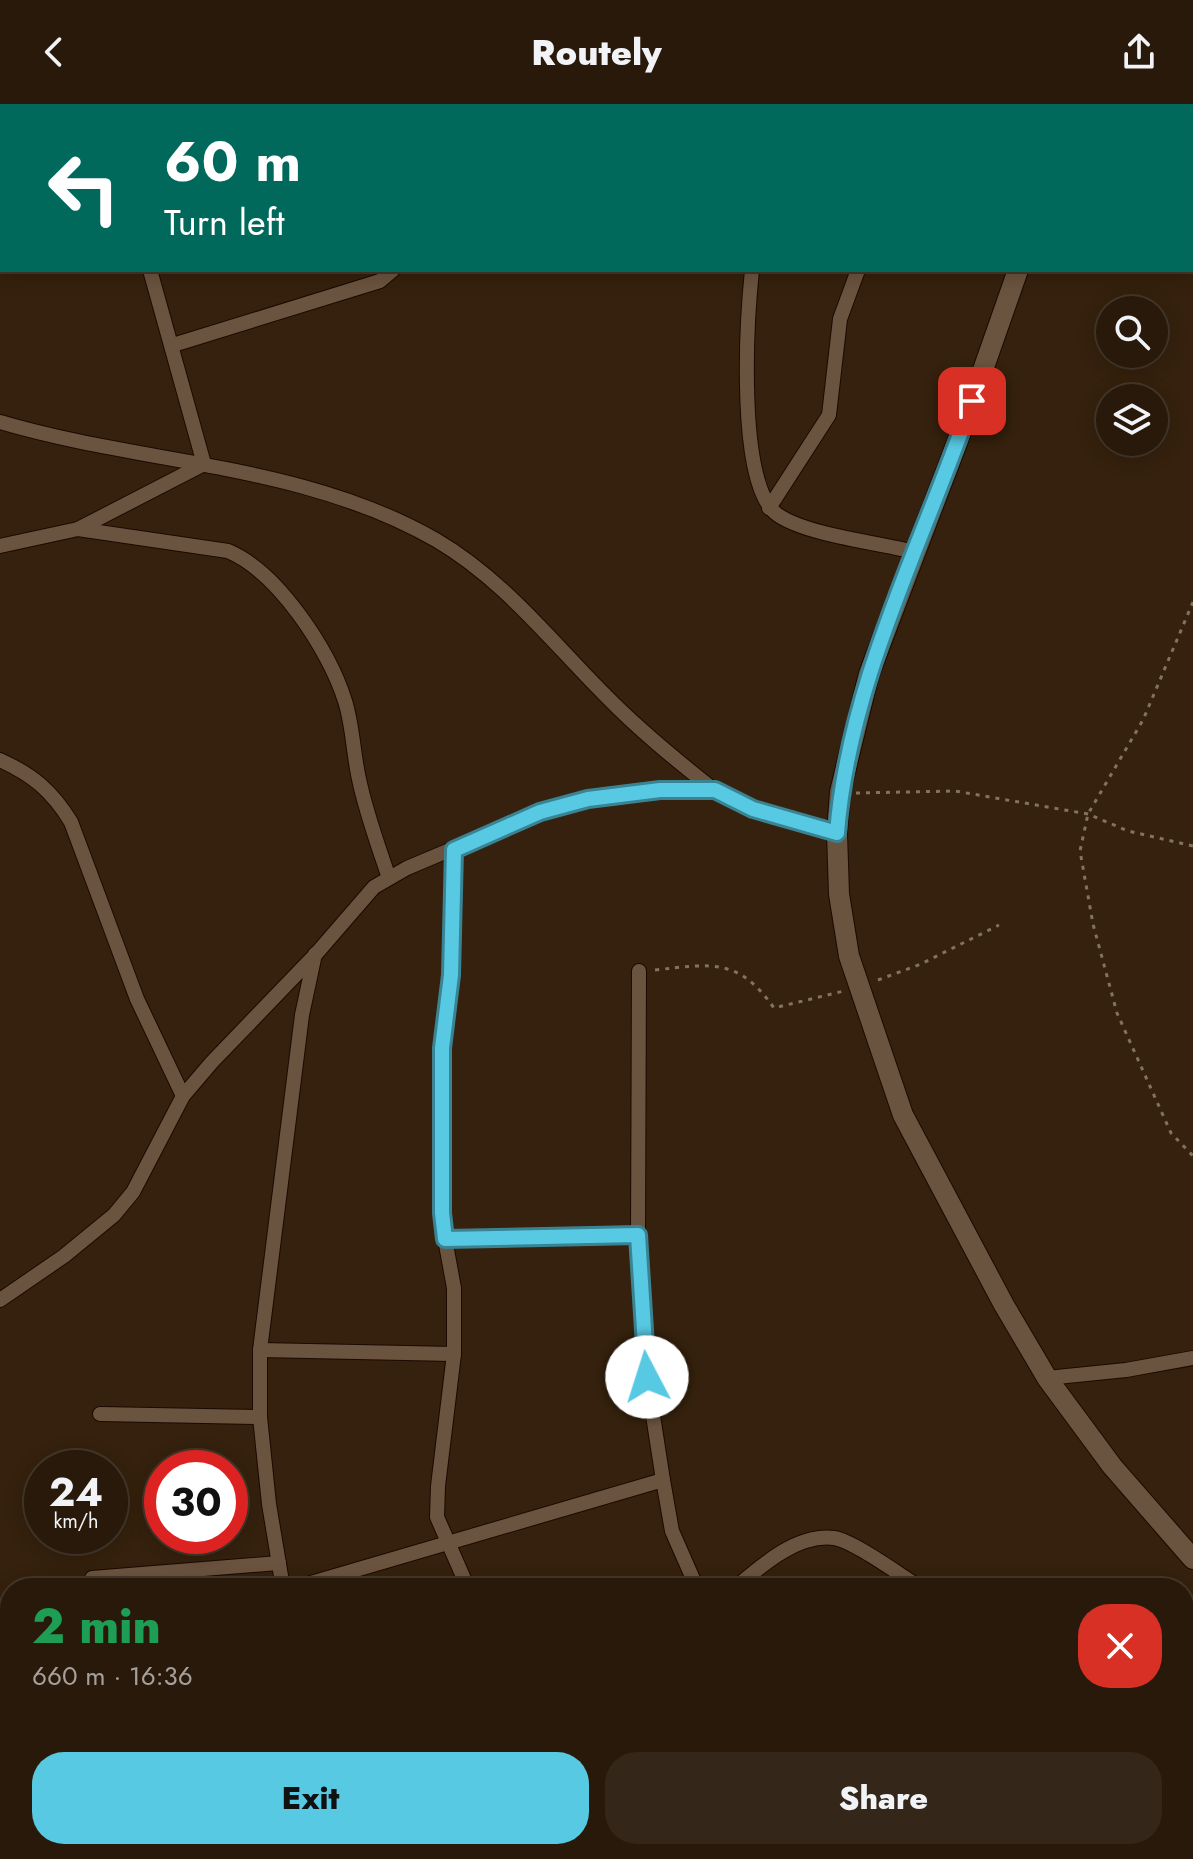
<!DOCTYPE html>
<html lang="en">
<head>
<meta charset="utf-8">
<style>
  body { margin:0; font-family:Jost,sans-serif; background:#342618; color:#f1f3f6; height:100vh; display:flex; flex-direction:column; font-size:30px; white-space:nowrap }
  * { box-sizing:border-box; margin:0 }
  p { font-size:26px; color:#a5a09c }
  .icon { flex:none; width:44px; height:44px; fill:none; stroke:currentColor; stroke-width:2; stroke-linecap:round; stroke-linejoin:round }
  .map { position:relative; flex:1; overflow:hidden }
  .details { position:absolute; left:0px; top:1474px; width:1194px; height:282px; display:flex; flex-direction:column; background:#28190a; border-radius:32px 32px 0 0; box-shadow:0 4px 20px #0003,0 0 0 2px #44382b }
  .details>* { flex:none }
  .banner { position:absolute; left:0px; top:0px; width:1194px; height:168px; box-shadow:0 4px 20px #0003,0 0 0 2px #44382b; background:#00695c; color:#fff; overflow:hidden }
  .fabs { position:absolute; left:1096px; top:192px; display:grid; gap:16px }
  .fabs a { display:grid; place-items:center; width:72px; height:72px; border-radius:50%; background:#28190a; box-shadow:0 4px 20px #0003,0 0 0 2px #44382b; font-size:40px }
  .speed { position:absolute; left:24px; top:1346px; display:flex; gap:16px; font-size:40px; font-weight:700; text-align:center }
  .speed>* { display:grid; place-content:center; width:104px; height:104px; border-radius:50%; background:#28190a; box-shadow:0 4px 20px #0003,0 0 0 2px #44382b; line-height:1 }
  .speed small { font-size:20px; font-weight:400 }
  .speed .limit { border:12px solid #d22; background:#fff; color:#111 }
  .pin { position:absolute; display:grid; place-items:center; width:68px; height:68px; color:#fff; margin:-34px; border-radius:16px; box-shadow:0 4px 12px #0006 }
  .me { position:absolute; width:88px; margin:-44px; rotate:355deg; stroke-linejoin:round; filter:drop-shadow(0 0 6px #0008) }
  .turn { display:flex; align-items:center; gap:28px; height:168px; padding:0 32px; font-size:36px }
  .turn .icon { width:104px; height:104px; stroke-width:2.5 }
  .turn b { display:block; font-size:56px; line-height:68px }
  .round { display:grid; place-items:center; flex:none; width:84px; height:84px; border-radius:32px; background:#342618 }
  .summary { display:flex; align-items:center; justify-content:space-between; height:136px; padding:0 32px }
  h1 { font-size:48px; font-weight:800; line-height:60px; color:#1e9e55 }
  .primary-button { display:flex; gap:16px; margin-top:auto; padding:16px 32px }
  .primary-button a { flex:1; height:92px; border-radius:32px; background:#57c9e2; color:#111; font-size:32px; font-weight:800; line-height:92px; text-align:center }
  .primary-button a+a { background:#342618; color:#f1f3f6 }
  header { display:flex; justify-content:space-between; align-items:center; height:104px; padding:0 32px; background:#28190a; font-size:36px; font-weight:800 }
  .map>svg:first-child { display:block }
  .lines { fill:none; stroke-linecap:round; stroke-linejoin:round }
  .street-casing { stroke:#1c0a00; stroke-width:16 }
  .secondary-casing { stroke:#1c0a00; stroke-width:22 }
  .path { stroke:#837262; stroke-width:3; stroke-dasharray:4 6; stroke-linecap:butt }
  .street { stroke:#6b543f; stroke-width:14 }
  .secondary { stroke:#6b543f; stroke-width:20 }
  .route-casing { stroke:#398393; stroke-width:20 }
  .route { stroke:#57c9e2; stroke-width:14 }
</style>
</head>
<body>
<header><svg class="icon" aria-label="back" viewBox="0 0 24 24"><path d="M15 5l-7 7 7 7"/></svg>Routely<svg class="icon" aria-label="share" viewBox="0 0 24 24"><path d="M12 15V3M7 8l5-5 5 5M5 13v7h14v-7"/></svg></header>
<div class="map">
<svg width="1193" height="1755" viewBox="0 0 1193 1755">
  <rect width="100%" height="100%" fill="#35210d"/>
  <g class="lines">
    <g class="street-casing">
      <g id="street">
        <polyline points="85,0 86,2"/>
        <polyline points="459,2 462,0"/>
        <polyline points="610,2 611,0"/>
        <polyline points="788,2 788,0"/>
        <polyline points="932,2 933,0"/>
        <polyline points="0,151 2,151"/>
        <path d="M752,166C747,214 736,383 778,411C807,431 879,439 915,448"/>
        <polyline points="173,241 380,177 393,166"/>
        <path d="M0,318C145,361 302,359 436,436C503,475 551,537 605,591C639,626 676,656 714,686"/>
        <polyline points="769,404 829,311 840,215 858,166"/>
        <path d="M78,425L228,447C278,468 329,546 345,597C353,622 353,649 359,675C366,709 378,741 389,774"/>
        <polyline points="0,442 78,425 204,360 150,166"/>
        <path d="M0,656C33,671 52,687 71,718L137,895L183,992"/>
        <polyline points="454,746 451,871 442,944 442,1109 445,1135 638,1131 647,1273 663,1376 672,1427 697,1484"/>
        <polyline points="638,1131 639,867"/>
        <polyline points="445,1135 454,1184 454,1250 438,1382 437,1413 468,1484"/>
        <polyline points="0,1196 64,1152 114,1111 133,1088 183,992 212,958 316,850 374,783 407,764 540,708 588,695 660,686 715,686 753,705 837,729"/>
        <polyline points="260,1246 454,1250"/>
        <polyline points="1047,1274 1126,1266 1193,1254"/>
        <polyline points="100,1310 260,1313"/>
        <polyline points="92,1474 279,1459"/>
        <polyline points="283,1484 269,1400 260,1313 260,1246 302,911 315,850"/>
        <polyline points="294,1484 663,1376"/>
        <path d="M735,1484C760,1463 797,1429 834,1434C854,1437 901,1472 921,1484"/>
        <polyline points="1184,1549 1193,1544"/>
        <polyline points="0,1612 10,1628"/>
        <polyline points="125,1746 135,1755"/>
        <polyline points="385,1746 392,1755"/>
        <polyline points="648,1746 658,1755"/>
        <polyline points="964,1746 975,1755"/>
        <polyline points="612,1755 619,1746"/>
      </g>
    </g>
    <g class="secondary-casing">
      <g id="secondary">
        <polyline points="1076,2 1077,0"/>
        <polyline points="1018,166 963,323 869,570 840,688 837,729 839,790 849,852 903,1011 1004,1201 1047,1274 1112,1362 1193,1455"/>
      </g>
    </g>
    <g class="path">
      <polyline points="1193,498 1143,616 1088,710 1080,747 1093,820 1117,909 1171,1029 1193,1052"/>
      <polyline points="856,689 955,687 1088,710 1128,727 1193,742"/>
      <path d="M655,866C711,860 738,853 774,904L844,887"/>
      <polyline points="878,876 921,860 999,821"/>
    </g>
    <use href="#street" class="street"/>
    <use href="#secondary" class="secondary"/>
  </g>
  <g class="lines">
    <g class="route-casing">
      <path id="route" d="M647,1273L638,1131L445,1135L442,1109V944L451,871L454,746L540,708L588,695L660,686H715L753,705L837,729C849,577 923,439 972,297"/>
    </g>
    <use href="#route" class="route"/>
  </g>
</svg>
<div class="fabs">
<a><svg class="icon" aria-label="search" viewBox="0 0 24 24"><circle cx="10" cy="10" r="6"/><path d="M15 15l6 6"/></svg></a>
<a><svg class="icon" aria-label="layers" viewBox="0 0 24 24"><path d="M12 4l9 5-9 5-9-5zM3 14l9 5 9-5"/></svg></a>
</div>
<div class="speed"><div>24<small>km/h</small></div><div class="limit">30</div></div>
<div class="pin" style="left:972px;top:297px;background:#d93025"><svg class="icon" aria-label="arrive" viewBox="0 0 24 24"><path d="M6 21V4h12l-3 4 3 4H6"/></svg></div>
<svg class="me" style="left:647px;top:1273px" viewBox="-20 -20 40 40"><circle r="19" fill="#fff"/><path d="M0-13L10 11 0 6-10 11z" fill="#57c9e2"/></svg>
<div class="banner">
<div class="turn"><svg class="icon" aria-label="left" viewBox="0 0 24 24"><path d="M17 20v-9H6M10 6l-5 5 5 5"/></svg><div><b>60 m</b>Turn left</div></div>
</div>
<section class="details">
<div class="summary"><div><h1>2 min</h1><p>660 m · 16:36</p></div><a class="round" style="background:#d93025;color:#fff"><svg class="icon" aria-label="close" viewBox="0 0 24 24"><path d="M6 6l12 12M18 6L6 18"/></svg></a></div>
<div class="primary-button"><a>Exit</a><a>Share</a></div>
</section>
</div>
</body>
</html>
